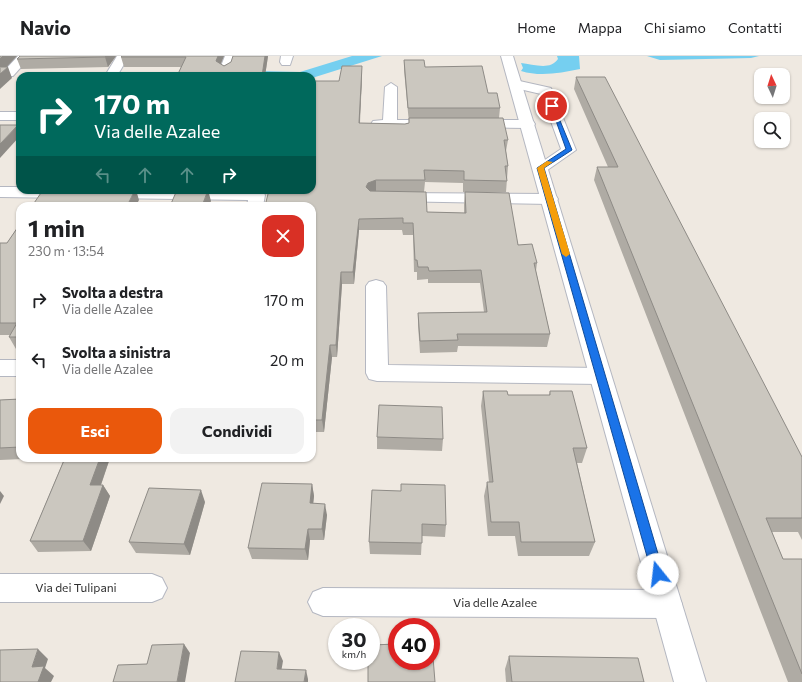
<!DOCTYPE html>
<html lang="it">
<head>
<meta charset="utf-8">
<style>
  body { margin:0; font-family:Commissioner,sans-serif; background:#f2f2f2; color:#202124; height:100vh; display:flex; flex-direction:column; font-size:15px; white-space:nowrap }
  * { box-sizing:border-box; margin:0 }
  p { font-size:13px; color:#757577 }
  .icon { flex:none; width:22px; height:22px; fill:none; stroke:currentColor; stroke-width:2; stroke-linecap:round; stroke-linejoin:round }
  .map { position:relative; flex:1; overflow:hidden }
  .side { position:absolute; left:16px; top:146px; width:300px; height:260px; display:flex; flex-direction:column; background:#fff; border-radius:12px; box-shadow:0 1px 3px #0004 }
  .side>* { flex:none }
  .top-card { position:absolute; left:16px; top:16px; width:300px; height:122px; border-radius:12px; box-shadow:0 1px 3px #0004; background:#00695c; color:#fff; overflow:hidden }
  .needle { width:26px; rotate:356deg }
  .controls { position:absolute; left:754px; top:12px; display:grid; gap:8px }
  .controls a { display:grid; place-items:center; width:36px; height:36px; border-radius:8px; background:#fff; box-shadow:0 1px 3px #0004; font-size:20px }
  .speed { position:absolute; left:328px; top:562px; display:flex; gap:8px; font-size:20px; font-weight:700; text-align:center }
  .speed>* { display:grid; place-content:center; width:52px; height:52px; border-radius:50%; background:#fff; box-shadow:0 1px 3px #0004; line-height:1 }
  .speed small { font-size:10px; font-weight:400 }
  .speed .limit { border:6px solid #d22; background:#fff; color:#111 }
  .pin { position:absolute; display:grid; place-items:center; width:34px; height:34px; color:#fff; margin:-17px; border:2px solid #fff; border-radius:50%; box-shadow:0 1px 4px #0007 }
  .me { position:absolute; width:44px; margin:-22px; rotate:344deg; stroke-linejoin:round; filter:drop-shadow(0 0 3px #0008) }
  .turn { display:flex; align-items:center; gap:14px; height:84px; padding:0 12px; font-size:18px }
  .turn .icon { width:52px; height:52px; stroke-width:2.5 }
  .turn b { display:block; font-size:28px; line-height:34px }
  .lanes { display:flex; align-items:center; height:38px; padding:0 12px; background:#0003; justify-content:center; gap:20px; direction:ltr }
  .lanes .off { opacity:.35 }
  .round { display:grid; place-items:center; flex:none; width:42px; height:42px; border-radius:12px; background:#f2f2f2 }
  .headline { display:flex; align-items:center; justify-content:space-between; height:68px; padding:0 12px }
  h1 { font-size:24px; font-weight:700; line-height:30px }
  .primary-button { display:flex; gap:8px; margin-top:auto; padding:8px 12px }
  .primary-button a { flex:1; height:46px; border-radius:12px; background:#ea580c; color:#fff; font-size:16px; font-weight:700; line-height:46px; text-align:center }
  .primary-button a+a { background:#f2f2f2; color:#202124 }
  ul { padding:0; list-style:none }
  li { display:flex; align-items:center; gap:12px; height:60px; padding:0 12px }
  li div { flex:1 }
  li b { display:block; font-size:15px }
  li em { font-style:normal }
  header { display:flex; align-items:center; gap:24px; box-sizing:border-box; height:56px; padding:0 20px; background:#fff; border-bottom:1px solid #e0e0e0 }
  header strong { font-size:19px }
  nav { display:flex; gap:22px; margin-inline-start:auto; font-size:14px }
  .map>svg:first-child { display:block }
  .water { fill:#75cff0 }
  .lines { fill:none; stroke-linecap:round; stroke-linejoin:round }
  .street-casing { stroke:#b4b7c1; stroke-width:2 }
  .secondary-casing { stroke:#b4b7c1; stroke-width:2 }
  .street { fill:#fff; fill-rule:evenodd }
  .secondary { fill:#fff; fill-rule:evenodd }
  .wall { fill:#afaba4 }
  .shaded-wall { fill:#8e8b86 }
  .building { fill:#cbc7bf; stroke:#8e8b86 }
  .route { fill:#1a73e8; stroke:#114b97 }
  .slow { fill:#f59e0b }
  .labels { text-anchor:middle; stroke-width:3.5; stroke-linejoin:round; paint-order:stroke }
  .near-street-label { font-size:12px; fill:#2e2e2e; stroke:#fff }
</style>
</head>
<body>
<header>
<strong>Navio</strong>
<nav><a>Home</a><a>Mappa</a><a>Chi siamo</a><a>Contatti</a></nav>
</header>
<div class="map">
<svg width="802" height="626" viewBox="0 0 802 626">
  <rect width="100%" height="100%" fill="#efe9e1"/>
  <g class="water">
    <polygon points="352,0 382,0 312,22 312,20 204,20 260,15 300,16"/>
    <path d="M557,0H579L580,13C561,17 540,21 521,15L523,12L521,7C533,8 550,15 558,3Z"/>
    <polygon points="647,0 759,0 751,2 660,4"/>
  </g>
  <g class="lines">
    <g class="street-casing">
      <g id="street">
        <polygon points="18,0 31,0 13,20 5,20 3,17 5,14"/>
        <polygon points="117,0 129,0 117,20 107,20 106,18"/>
        <polygon points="225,0 237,0 231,15 225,19 219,15"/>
        <polygon points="281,0 293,0 290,9 282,9 280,6"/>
        <polygon points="515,24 551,32 576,94 546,115 536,115 533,112 561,93 541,38 511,31 509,28"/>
        <polygon points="391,27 397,31 397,64 437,64 442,65 444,68 442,71 373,71 371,68 373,65 383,64 385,31"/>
        <rect x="0" y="56" width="20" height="8"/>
        <polygon points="473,64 528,64 533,65 535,68 533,71 528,72 468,71 466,68 468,65"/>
        <polygon points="0,131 20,131 20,134 77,134 79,137 77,140 71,142 0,141"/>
        <polygon points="101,134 257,134 263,136 265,139 263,150 247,150 248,144 107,142 101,140 99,137"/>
        <polygon points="396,137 550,138 556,140 558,143 556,146 550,148 390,145 388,142 390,139"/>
        <polygon points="376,224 383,226 386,230 388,309 600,312 608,314 611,320 608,326 600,328 377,325 369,323 366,317 366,230 369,226"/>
        <rect x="0" y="304" width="20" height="16"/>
        <polygon points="0,518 152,518 162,522 167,532 162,542 152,546 0,546"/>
        <polygon points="323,532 667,534 677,538 682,548 677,558 667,562 323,560 313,556 308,546 313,536"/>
      </g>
    </g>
    <g class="secondary-casing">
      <polygon id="secondary" points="501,0 513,0 706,626 674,626"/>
    </g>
    <use href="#street" class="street"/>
    <use href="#secondary" class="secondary"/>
  </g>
  <g class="wall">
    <polygon points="116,0 108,11 21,13 17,3"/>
    <polygon points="224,0 220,8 224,10 231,6 233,0 268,0 265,20 177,20 181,11 124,11 121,1"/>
    <polygon points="404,4 425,11 488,37 500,52 499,62 508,84 506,95 508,110 506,136 463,136 463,127 425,126 424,136 427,156 464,157 464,148 465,136 537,207 536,215 550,278 547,291 458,290 457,296 420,297 418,269 418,257 484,256 480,227 428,227 428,223 417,224 417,216 414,216 413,179 403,179 402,174 359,174 354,228 342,228 337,301 332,301 324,376 312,376 312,150 339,25 362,21 360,67 405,68 409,67 404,14"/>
    <polygon points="576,21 802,401 802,484 798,476 772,476 783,503 802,503 802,626 788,626 594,124 597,111 608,111 574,33"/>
    <polygon points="20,168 20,293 16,293 9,281 10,279 0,279 0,187 7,187"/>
    <polygon points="483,335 508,339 549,339 550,335 587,392 582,407 577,407 595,486 589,500 518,500 515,480 488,480 484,440 487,426 489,426 481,350"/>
    <polygon points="20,343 20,402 46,402 0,404 0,344"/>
    <polygon points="377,381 443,383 442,395 377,393"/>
    <polygon points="56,402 110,402 101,429 103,429 110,440 91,495 38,496 30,485 63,406 59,406"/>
    <polygon points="312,428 314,440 313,447 327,459 324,484 310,484 308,504 252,503 248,492"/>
    <polygon points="372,434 446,469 445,481 422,480 421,499 370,498 369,486"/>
    <polygon points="205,446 190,499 136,497 129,486"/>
    <polygon points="509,600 644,626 506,626 505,613"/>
  </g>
  <g class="shaded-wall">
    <polygon points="3,0 17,0 2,16 0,12 0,3"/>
    <polygon points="106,0 116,0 108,11 105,1"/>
    <polygon points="218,0 224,0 218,15 216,5"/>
    <polygon points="265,0 268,0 265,20 262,20"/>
    <polygon points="362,10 362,21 359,78 359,67"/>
    <polygon points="8,11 12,22 0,33 0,18"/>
    <polygon points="18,69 20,75 20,80 0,102 0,88"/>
    <polygon points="376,124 376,136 369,138 366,131 368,127"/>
    <polygon points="135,134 136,134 139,144 136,150 127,150"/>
    <polygon points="208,134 211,145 209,150 202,150"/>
    <polygon points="359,163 359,174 354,228 353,216"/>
    <polygon points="341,216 342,228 337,301 336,289"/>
    <polygon points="330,289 332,301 324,376 322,364"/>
    <polygon points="100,402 110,402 97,440 90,429"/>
    <polygon points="312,428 314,440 312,459 310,447"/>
    <polygon points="103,429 110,440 91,495 83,485"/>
    <polygon points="201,434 205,446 190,499 184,488"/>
    <polygon points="0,435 4,440 0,448"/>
    <polygon points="325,448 327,459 324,484 322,473"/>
    <polygon points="308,473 310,484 308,504 305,493"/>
    <polygon points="184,588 190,597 185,626 177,626"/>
    <polygon points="38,593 48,603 45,612 54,620 51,626 38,626 32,611"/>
    <polygon points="279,596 283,605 280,622 277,613"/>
    <polygon points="306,614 308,623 308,626 304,626"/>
  </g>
  <g class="building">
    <polygon points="0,0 3,0 0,3"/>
    <polygon points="20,0 106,0 105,1 17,3"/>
    <polygon points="122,0 218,0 216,5 224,10 231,6 233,0 265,0 262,20 177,20 186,1 121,1"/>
    <polygon points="404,4 424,4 425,11 482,10 488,37 497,37 500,52 408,52"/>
    <polygon points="0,10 1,11 8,11 0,18"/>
    <polygon points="342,10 362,10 359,67 405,68 409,67 409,62 503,62 508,84 504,84 508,110 505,110 507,125 464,124 464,115 424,114 425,124 376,124 368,127 366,131 370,135 426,136 427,156 466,157 465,136 509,137 518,189 532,188 537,207 534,207 550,278 457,278 458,284 420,285 418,257 487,256 481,214 429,215 428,211 418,211 417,204 415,204 413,167 403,167 403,162 359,163 353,216 341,216 336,289 330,289 322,364 312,364 312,150 265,150 269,134 312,134 312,25 339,25"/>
    <polygon points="576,21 605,21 802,401 802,462 766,462 783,503 802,503 802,618 597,111 618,111"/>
    <polygon points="0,69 18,69 0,88"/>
    <polygon points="43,134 135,134 127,150 32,150"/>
    <polygon points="177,134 208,134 202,150 170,150"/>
    <polygon points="20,168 20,281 9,281 17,267 0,267 0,187 7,187"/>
    <polygon points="483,335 507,335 508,339 550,339 550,335 572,335 587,392 573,392 595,486 521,486 519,466 491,466 487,426 493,426"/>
    <polygon points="20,343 20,391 0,392 0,344"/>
    <polygon points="379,349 442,351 443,383 377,381"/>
    <polygon points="65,402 100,402 90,429 103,429 83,485 30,485"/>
    <polygon points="262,427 312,428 310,447 325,448 322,473 308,473 305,493 248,492"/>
    <polygon points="401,428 445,429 446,469 422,468 422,487 369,486 372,434 401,435"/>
    <polygon points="149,432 201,434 184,488 129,486"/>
    <polygon points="184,588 177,626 113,626 118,609 147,608 152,589"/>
    <polygon points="397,588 397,605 431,605 431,601 433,601 435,626 368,626 368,605 371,605 371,589"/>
    <polygon points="38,593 32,611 44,610 38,626 0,626 0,594"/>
    <polygon points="241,595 279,596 277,613 306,614 304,626 235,626"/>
    <polygon points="509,600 638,602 644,626 512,626"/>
  </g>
  <polygon class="route" points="550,48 554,50 572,94 544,112 664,518 662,522 658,523 654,522 652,518 537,112 566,93"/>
  <polygon class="slow" points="547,105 553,106 544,112 570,198 566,201 562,198 537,112"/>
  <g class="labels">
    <g class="near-street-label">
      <text x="76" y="536">Via dei Tulipani</text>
      <text x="495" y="551">Via delle Azalee</text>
    </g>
  </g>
</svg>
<div class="controls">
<a><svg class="needle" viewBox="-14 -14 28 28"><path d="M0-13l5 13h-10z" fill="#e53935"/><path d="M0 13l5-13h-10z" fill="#757577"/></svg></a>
<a><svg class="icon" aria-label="search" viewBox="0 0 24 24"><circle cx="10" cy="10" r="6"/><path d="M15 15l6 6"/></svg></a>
</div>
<div class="speed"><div>30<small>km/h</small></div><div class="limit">40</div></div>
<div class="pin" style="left:552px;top:50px;background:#d93025"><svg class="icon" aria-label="arrive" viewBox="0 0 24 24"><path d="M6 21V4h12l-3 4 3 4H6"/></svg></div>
<svg class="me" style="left:658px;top:518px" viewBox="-20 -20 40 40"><circle r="19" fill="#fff"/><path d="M0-13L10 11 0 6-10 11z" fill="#1a73e8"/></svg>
<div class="top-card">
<div class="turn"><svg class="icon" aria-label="right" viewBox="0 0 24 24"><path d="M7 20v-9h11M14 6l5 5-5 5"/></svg><div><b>170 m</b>Via delle Azalee</div></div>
<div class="lanes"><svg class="icon off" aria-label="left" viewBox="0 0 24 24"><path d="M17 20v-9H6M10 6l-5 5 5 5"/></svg><svg class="icon off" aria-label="ahead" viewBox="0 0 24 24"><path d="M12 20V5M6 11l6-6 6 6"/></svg><svg class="icon off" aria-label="ahead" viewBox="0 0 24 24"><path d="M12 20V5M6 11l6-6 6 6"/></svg><svg class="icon" aria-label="right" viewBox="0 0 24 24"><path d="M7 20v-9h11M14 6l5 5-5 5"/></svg></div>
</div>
<section class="side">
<div class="headline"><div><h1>1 min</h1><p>230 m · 13:54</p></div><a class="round" style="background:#d93025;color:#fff"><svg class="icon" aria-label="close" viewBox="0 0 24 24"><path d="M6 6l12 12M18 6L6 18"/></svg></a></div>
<ul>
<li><svg class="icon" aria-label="right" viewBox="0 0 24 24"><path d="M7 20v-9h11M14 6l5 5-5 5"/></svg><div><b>Svolta a destra</b><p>Via delle Azalee</p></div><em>170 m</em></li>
<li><svg class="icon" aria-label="left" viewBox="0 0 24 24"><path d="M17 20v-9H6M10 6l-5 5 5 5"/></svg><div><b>Svolta a sinistra</b><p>Via delle Azalee</p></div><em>20 m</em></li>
</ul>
<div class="primary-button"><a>Esci</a><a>Condividi</a></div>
</section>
</div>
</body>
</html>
